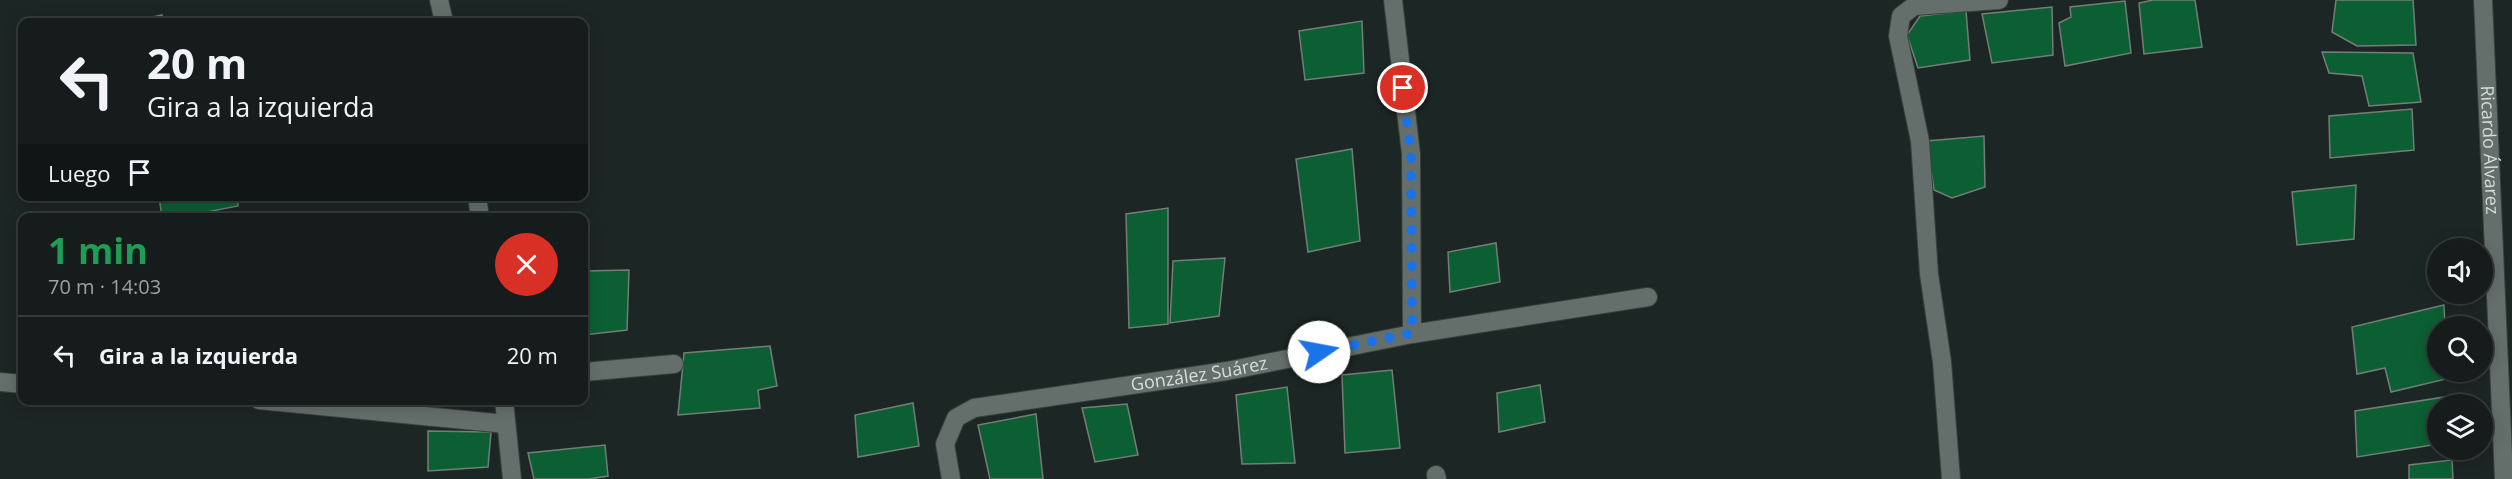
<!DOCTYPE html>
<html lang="es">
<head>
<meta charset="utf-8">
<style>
  body { margin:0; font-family:"Open Sans",sans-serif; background:#222928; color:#f1f3f6; height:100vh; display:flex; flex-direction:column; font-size:22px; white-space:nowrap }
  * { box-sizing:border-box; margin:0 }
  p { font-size:20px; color:#9da1a3 }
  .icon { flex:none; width:33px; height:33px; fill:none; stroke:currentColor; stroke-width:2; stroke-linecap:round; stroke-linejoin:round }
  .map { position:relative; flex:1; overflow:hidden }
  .sheet { position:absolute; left:18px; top:213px; width:570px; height:192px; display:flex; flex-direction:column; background:#151c1b; border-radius:12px; box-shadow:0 3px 15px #0003,0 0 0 2px #343a3a }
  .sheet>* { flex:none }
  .banner { position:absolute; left:18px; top:18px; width:570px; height:183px; border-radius:12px; box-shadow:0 3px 15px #0003,0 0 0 2px #343a3a; background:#151c1b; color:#f1f3f6; overflow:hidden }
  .fabs { position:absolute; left:2427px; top:238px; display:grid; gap:12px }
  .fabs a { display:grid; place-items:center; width:66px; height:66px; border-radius:50%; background:#151c1b; box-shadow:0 3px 15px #0003,0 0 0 2px #343a3a; font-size:30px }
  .pin { position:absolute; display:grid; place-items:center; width:51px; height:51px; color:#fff; margin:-26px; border:3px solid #fff; border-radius:50%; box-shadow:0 2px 6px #0007 }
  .me { position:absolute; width:66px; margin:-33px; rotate:78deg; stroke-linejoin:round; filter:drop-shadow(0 0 4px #0008) }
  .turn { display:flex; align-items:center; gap:21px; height:126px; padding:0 30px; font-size:27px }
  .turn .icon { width:78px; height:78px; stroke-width:2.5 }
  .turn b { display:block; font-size:42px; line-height:51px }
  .then { display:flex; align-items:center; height:57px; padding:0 30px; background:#0003; gap:12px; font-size:22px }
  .round { display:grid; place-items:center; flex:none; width:63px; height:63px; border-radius:32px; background:#222928 }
  .headline { display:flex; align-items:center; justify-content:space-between; height:102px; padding:0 30px }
  h1 { font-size:36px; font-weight:700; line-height:45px; color:#1e9e55 }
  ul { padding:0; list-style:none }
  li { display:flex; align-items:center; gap:18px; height:78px; padding:0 30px; border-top:2px solid #343a3a }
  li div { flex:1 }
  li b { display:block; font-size:22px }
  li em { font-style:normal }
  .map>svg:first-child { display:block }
  .building { fill:#0c5f32; stroke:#757d77; stroke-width:1.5 }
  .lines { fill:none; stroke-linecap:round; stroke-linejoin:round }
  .minor-casing { stroke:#38403e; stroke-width:20 }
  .minor { stroke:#646f6c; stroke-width:18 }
  .route { stroke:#1a73e8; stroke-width:10; stroke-dasharray:0 18 }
  .labels { text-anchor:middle; stroke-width:6; stroke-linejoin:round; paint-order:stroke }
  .street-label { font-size:18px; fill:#d6dcdb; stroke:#1c2624 }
</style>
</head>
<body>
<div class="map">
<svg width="2512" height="479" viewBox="0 0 2512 479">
  <rect width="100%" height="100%" fill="#1c2624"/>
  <g class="building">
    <polygon points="2153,0 2195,0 2202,47 2144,54 2139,3"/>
    <polygon points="2336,0 2413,0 2416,45 2357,46 2332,32"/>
    <polygon points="2125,1 2131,53 2065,66 2059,23 2071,17 2070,7"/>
    <polygon points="2052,7 2053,55 1992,63 1982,14"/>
    <polygon points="1966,11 1970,60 1918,68 1907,35 1920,16"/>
    <polygon points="162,15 163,22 131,22"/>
    <polygon points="1362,21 1364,73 1305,80 1299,31"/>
    <polygon points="2322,52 2413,53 2421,102 2369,106 2362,76 2329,73"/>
    <polygon points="2412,109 2414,150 2330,158 2329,116"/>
    <polygon points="1984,136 1985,187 1952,198 1934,190 1927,141"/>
    <polygon points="1352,149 1360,241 1308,252 1296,159"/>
    <polygon points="2356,185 2354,239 2297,245 2292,192"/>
    <polygon points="159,196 237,196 238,206 176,218 162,218"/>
    <polygon points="1168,208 1168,324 1129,328 1126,214"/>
    <polygon points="589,230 588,258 584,258 584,231"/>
    <polygon points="1496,243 1500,282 1450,292 1448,252"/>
    <polygon points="1225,258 1219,316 1170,323 1173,261"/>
    <polygon points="629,270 627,330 584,335 584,271"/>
    <polygon points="2444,305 2445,327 2438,327 2438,372 2446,372 2446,379 2391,392 2385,368 2357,374 2352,327"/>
    <polygon points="770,346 777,386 758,390 760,408 678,415 684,353"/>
    <polygon points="1392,370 1400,448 1345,453 1342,375"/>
    <polygon points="1540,385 1545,422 1499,432 1497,393"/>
    <polygon points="1287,387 1295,463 1242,464 1236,395"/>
    <polygon points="2451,396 2451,405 2438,405 2438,444 2357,457 2355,411"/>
    <polygon points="913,403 919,446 858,457 855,415"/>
    <polygon points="1127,404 1138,455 1095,462 1082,408"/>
    <polygon points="1036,414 1043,479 990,479 978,425"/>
    <polygon points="428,431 491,432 488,467 428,471"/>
    <polygon points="605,445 608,476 589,479 534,479 528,453"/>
    <polygon points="2452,460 2453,479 2409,479 2409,465"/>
  </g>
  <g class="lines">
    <g class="minor-casing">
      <g id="minor">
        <polyline points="439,0 444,22"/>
        <polyline points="1393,0 1411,154 1412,334"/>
        <path id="s1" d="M2483,0L2504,479"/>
        <polyline points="477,196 480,218"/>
        <polyline points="584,372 674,364"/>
        <polyline points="0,382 22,384"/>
        <polyline points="259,400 506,424"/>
        <polyline points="504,400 512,479"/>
        <polyline points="1436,475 1437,479"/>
        <path id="s2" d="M951,479L945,444L956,418L974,408L1227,371L1412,334L1648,297"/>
        <polyline points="1951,479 1942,362 1929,274 1920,141 1898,36 1901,16 1914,6 1999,0"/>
      </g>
    </g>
    <use href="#minor" class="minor"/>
  </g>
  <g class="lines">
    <polyline class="route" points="1319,352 1412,333 1411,154 1403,88"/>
  </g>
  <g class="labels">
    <g class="street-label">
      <text dy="6" stroke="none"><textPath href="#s1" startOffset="150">Ricardo Álvarez</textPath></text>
      <text dy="6" stroke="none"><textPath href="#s2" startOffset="312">González Suárez</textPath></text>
    </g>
  </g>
</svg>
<div class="fabs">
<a><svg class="icon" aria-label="sound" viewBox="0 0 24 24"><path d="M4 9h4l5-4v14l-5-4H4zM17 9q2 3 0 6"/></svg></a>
<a><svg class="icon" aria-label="search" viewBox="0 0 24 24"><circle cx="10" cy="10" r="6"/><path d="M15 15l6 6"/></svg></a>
<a><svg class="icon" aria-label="layers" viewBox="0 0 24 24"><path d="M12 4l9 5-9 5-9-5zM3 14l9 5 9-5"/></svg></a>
</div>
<div class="pin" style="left:1403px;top:88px;background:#d93025"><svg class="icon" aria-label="arrive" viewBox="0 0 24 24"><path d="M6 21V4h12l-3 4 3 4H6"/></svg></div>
<svg class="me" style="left:1319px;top:352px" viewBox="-20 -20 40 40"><circle r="19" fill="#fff"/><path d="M0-13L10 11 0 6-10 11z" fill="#1a73e8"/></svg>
<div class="banner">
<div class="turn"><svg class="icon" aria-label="left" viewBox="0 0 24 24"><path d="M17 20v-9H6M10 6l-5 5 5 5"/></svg><div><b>20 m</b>Gira a la izquierda</div></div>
<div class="then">Luego<svg class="icon" aria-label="arrive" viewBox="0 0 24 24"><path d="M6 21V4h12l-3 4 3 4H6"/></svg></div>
</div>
<section class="sheet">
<div class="headline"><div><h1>1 min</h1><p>70 m · 14:03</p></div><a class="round" style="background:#d93025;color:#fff"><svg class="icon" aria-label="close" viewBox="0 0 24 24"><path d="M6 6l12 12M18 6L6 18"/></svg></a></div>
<ul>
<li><svg class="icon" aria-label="left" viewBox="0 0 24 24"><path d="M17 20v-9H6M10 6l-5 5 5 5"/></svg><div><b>Gira a la izquierda</b></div><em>20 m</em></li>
</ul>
</section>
</div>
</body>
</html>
